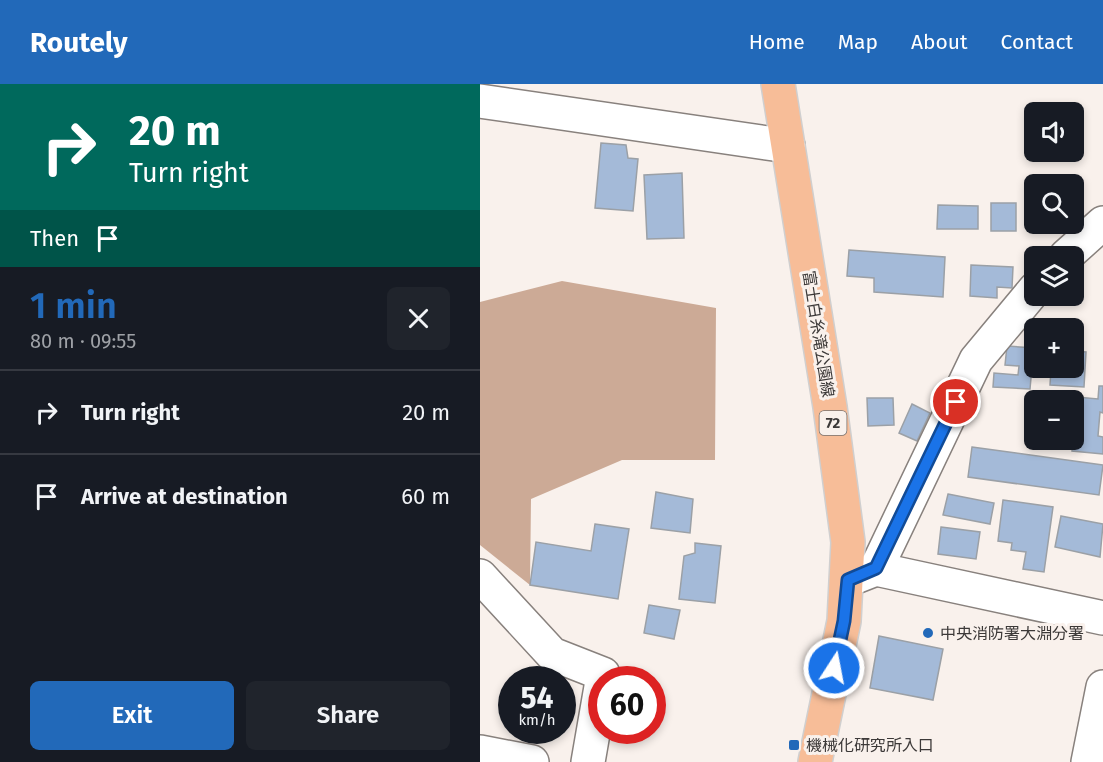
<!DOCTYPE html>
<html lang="en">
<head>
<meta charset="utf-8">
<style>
  body { margin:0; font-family:"Fira Sans","Noto Sans JP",sans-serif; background:#20242c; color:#f1f3f6; height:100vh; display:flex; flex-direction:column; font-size:22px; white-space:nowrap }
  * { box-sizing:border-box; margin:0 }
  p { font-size:20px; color:#9ea1a6 }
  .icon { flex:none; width:33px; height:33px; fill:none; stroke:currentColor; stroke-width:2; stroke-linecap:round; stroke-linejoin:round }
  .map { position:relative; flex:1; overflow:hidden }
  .drawer { display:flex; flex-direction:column; background:#171b24; width:480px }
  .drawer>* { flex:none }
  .hud { background:#00695c; color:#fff; overflow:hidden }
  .buttons { position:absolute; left:544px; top:18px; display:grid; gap:12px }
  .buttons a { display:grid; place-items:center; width:60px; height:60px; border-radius:9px; background:#171b24; box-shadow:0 3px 9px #0003; font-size:30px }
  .speed { position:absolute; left:18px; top:582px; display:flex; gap:12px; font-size:30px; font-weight:700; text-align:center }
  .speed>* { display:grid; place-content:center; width:78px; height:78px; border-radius:50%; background:#171b24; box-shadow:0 3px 9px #0003; line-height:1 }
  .speed small { font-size:15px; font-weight:400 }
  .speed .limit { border:9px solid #d22; background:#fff; color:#111 }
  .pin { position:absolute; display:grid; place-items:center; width:51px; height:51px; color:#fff; margin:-26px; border:3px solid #fff; border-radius:50%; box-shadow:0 2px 6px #0007 }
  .me { position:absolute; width:66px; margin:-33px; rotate:11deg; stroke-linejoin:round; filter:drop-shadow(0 0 4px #0008) }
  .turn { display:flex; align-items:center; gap:21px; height:126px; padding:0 30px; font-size:27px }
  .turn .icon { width:78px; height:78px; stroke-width:2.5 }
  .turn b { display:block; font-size:42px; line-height:51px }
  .then { display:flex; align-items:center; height:57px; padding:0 30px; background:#0003; gap:12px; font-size:22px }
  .round { display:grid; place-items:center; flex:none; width:63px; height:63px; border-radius:9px; background:#20242c }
  .summary { display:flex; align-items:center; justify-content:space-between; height:102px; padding:0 30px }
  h1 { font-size:36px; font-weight:600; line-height:45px; color:#2269b9 }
  .primary-button { display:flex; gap:12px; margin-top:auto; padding:12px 30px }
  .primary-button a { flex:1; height:69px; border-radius:9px; background:#2269b9; color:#fff; font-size:24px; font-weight:600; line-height:69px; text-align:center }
  .primary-button a+a { background:#20242c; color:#f1f3f6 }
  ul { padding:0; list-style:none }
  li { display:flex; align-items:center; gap:18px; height:84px; padding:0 30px; border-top:2px solid #363941 }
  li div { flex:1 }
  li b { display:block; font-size:22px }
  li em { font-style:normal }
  header { display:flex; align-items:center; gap:36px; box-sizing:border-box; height:84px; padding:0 30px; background:#2269b9; color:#fff }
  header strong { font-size:28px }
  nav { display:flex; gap:33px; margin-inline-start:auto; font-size:21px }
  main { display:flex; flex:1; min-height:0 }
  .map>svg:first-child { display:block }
  .forest { fill:#ccaa96 }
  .building { fill:#a4bad8; stroke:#9ba0a6; stroke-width:1.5 }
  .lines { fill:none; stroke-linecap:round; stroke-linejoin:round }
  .minor-casing { stroke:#88817d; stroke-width:36 }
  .major-casing { stroke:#d0cfcf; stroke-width:36 }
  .minor { stroke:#fff; stroke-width:33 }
  .major { stroke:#f7bd98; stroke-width:33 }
  .route-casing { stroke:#114b97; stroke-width:15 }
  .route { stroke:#1a73e8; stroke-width:10 }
  .poi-dot { fill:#2269b9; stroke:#f9f1ec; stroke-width:2 }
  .labels { text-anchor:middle; stroke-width:6; stroke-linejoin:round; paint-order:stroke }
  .shield { fill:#f9f1ec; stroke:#75706e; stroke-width:1.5 }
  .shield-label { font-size:15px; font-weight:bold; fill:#3c3938 }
  .street-label { font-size:16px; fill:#3c3938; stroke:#f9f1ec }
  .poi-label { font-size:16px; fill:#3c3938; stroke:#f9f1ec; text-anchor:start }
</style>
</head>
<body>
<header>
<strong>Routely</strong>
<nav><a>Home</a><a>Map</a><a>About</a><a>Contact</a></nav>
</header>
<main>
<section class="drawer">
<div class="hud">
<div class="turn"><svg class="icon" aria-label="right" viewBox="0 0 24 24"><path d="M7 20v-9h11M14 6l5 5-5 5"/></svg><div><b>20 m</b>Turn right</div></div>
<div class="then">Then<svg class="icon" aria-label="arrive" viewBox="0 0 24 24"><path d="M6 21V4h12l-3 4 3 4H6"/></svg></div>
</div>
<div class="summary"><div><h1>1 min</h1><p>80 m · 09:55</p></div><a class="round"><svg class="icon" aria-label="close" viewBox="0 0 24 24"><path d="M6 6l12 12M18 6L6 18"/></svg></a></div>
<ul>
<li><svg class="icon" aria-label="right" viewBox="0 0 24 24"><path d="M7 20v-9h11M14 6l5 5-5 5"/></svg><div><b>Turn right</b></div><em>20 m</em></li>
<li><svg class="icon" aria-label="arrive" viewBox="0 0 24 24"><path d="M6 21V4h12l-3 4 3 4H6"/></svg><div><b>Arrive at destination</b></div><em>60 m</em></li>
</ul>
<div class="primary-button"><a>Exit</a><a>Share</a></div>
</section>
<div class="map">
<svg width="623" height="678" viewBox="0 0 623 678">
  <rect width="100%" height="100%" fill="#f9f1ec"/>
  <polygon class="forest" points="82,197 236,224 235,376 142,376 51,415 50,501 0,461 0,218"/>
  <g class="building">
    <polygon points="121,59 146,61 148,74 158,75 153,127 115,124"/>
    <polygon points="202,89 204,154 167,155 164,91"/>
    <rect x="511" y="119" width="25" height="28"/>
    <polygon points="458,121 498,122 498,145 457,145"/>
    <polygon points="369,166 465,173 463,213 394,208 394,194 367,192"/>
    <polygon points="491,181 533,183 532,204 517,203 517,214 490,212"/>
    <polygon points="527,262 555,264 555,284 594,284 594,267 606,268 604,303 570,301 571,285 552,283 550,305 513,303 514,289 538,291 539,282 525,281"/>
    <polygon points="619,302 623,302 623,329 620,328 618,352 623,353 623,370 592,367 597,313 618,315"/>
    <polygon points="387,314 413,314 414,341 388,342"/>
    <polygon points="432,320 450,329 437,357 419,349"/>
    <polygon points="492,363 623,381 619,411 488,393"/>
    <polygon points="176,408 213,415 210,449 171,444"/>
    <polygon points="468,410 514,419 510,440 463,431"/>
    <polygon points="523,416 573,423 564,488 543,485 546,468 531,466 532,459 518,457"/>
    <polygon points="581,432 623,440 620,473 575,463"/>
    <polygon points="115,440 149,445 138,515 50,501 56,458 111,467"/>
    <polygon points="461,443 500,448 496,475 458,470"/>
    <polygon points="215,459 241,462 235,519 199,515 204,472 215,469"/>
    <polygon points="169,521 200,526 194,555 164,549"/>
    <polygon points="399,552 463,565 453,616 390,604"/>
  </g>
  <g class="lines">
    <g class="minor-casing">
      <g id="minor">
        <polyline points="0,17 308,62"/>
        <polyline points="586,172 623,139"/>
        <polyline points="396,485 623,534"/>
        <polyline points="0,492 72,570 123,590 122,596"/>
        <polyline points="368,496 396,485 496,276 555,205"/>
        <polyline points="0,668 52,678"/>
        <polyline points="108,678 122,597"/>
        <polyline points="608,678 623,603"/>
      </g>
    </g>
    <g class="major-casing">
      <polyline id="major" points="298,0 350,323 368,458 364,537 335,678"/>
    </g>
    <use href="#minor" class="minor"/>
    <use href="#major" class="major"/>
  </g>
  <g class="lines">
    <g class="route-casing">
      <polyline id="route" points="354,584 364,537 368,496 396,484 476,318"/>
    </g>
    <use href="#route" class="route"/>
  </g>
  <g class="poi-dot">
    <circle cx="448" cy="549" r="6"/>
    <rect x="308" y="655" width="12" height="12" rx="3"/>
  </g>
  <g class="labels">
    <rect class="shield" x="339.5" y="327" width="27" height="24" rx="4.5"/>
    <g class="shield-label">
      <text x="353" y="344">72</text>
    </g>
    <g class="street-label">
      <text transform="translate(339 250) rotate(81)" y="6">富士白糸滝公園線</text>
    </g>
    <g class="poi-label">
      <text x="460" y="555">中央消防署大淵分署</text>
      <text x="326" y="667">機械化研究所入口</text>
    </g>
  </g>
</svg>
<div class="buttons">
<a><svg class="icon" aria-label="sound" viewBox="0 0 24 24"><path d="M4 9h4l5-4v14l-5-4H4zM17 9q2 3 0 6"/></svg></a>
<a><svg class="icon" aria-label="search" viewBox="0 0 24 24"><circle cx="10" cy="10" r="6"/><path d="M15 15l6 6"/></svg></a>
<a><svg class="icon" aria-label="layers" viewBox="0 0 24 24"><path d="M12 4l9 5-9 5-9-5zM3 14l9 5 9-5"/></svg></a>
<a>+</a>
<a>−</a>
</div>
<div class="speed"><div>54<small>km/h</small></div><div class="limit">60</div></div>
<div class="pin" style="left:476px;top:318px;background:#d93025"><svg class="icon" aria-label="arrive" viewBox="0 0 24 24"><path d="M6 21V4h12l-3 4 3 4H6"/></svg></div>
<svg class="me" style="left:354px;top:584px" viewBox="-20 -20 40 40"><circle r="17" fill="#1a73e8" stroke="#fff" stroke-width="3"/><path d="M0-11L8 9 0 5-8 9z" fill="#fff"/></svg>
</div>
</main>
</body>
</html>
